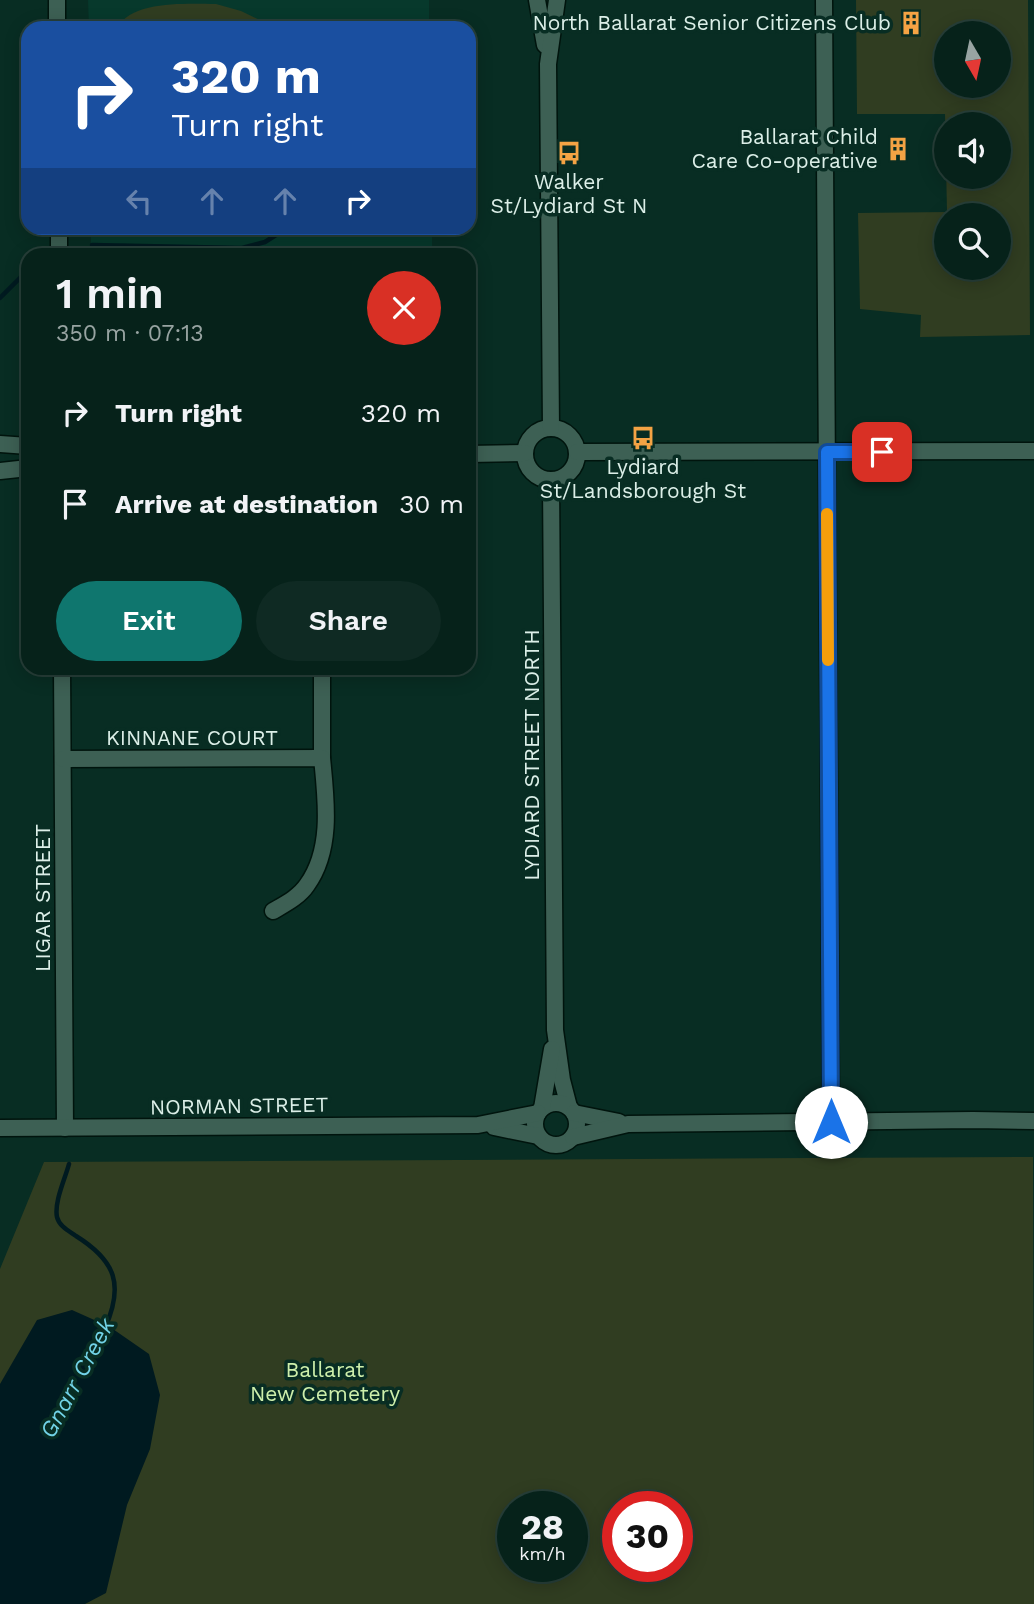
<!DOCTYPE html>
<html lang="en">
<head>
<meta charset="utf-8">
<style>
  body { margin:0; font-family:"Work Sans",sans-serif; background:#0f2a23; color:#f1f3f6; height:100vh; display:flex; flex-direction:column; font-size:26px; white-space:nowrap }
  * { box-sizing:border-box; margin:0 }
  p { font-size:23px; color:#98a4a2 }
  .icon { flex:none; width:38px; height:38px; fill:none; stroke:currentColor; stroke-width:2; stroke-linecap:round; stroke-linejoin:round }
  .map { position:relative; flex:1; overflow:hidden }
  .drawer { position:absolute; left:21px; top:248px; width:455px; height:427px; display:flex; flex-direction:column; background:#06221a; border-radius:21px; box-shadow:0 4px 18px #0003,0 0 0 2px #273f39 }
  .drawer>* { flex:none }
  .top-card { position:absolute; left:21px; top:21px; width:455px; height:214px; border-radius:21px; box-shadow:0 4px 18px #0003,0 0 0 2px #273f39; background:#1a4fa0; color:#fff; overflow:hidden }
  .needle { width:46px; rotate:171deg }
  .controls { position:absolute; left:934px; top:21px; display:grid; gap:14px }
  .controls a { display:grid; place-items:center; width:77px; height:77px; border-radius:50%; background:#06221a; box-shadow:0 4px 18px #0003,0 0 0 2px #273f39; font-size:35px }
  .speed { position:absolute; left:497px; top:1491px; display:flex; gap:14px; font-size:35px; font-weight:700; text-align:center }
  .speed>* { display:grid; place-content:center; width:91px; height:91px; border-radius:50%; background:#06221a; box-shadow:0 4px 18px #0003,0 0 0 2px #273f39; line-height:1 }
  .speed small { font-size:18px; font-weight:400 }
  .speed .limit { border:10px solid #d22; background:#fff; color:#111 }
  .pin { position:absolute; display:grid; place-items:center; width:60px; height:60px; color:#fff; margin:-30px; border-radius:14px; box-shadow:0 4px 10px #0006 }
  .me { position:absolute; width:77px; margin:-38px; rotate:0deg; stroke-linejoin:round; filter:drop-shadow(0 0 5px #0008) }
  .turn { display:flex; align-items:center; gap:24px; height:147px; padding:0 35px; font-size:32px }
  .turn .icon { width:91px; height:91px; stroke-width:2.5 }
  .turn b { display:block; font-size:49px; line-height:60px }
  .lanes { display:flex; align-items:center; height:66px; padding:0 35px; background:#0003; justify-content:center; gap:35px; direction:ltr }
  .lanes .off { opacity:.35 }
  .round { display:grid; place-items:center; flex:none; width:74px; height:74px; border-radius:37px; background:#0f2a23 }
  .overview { display:flex; align-items:center; justify-content:space-between; height:119px; padding:0 35px }
  h1 { font-size:42px; font-weight:600; line-height:52px }
  .action { display:flex; gap:14px; margin-top:auto; padding:14px 35px }
  .action a { flex:1; height:80px; border-radius:42px; background:#0f766e; color:#fff; font-size:28px; font-weight:600; line-height:80px; text-align:center }
  .action a+a { background:#0f2a23; color:#f1f3f6 }
  ul { padding:0; list-style:none }
  li { display:flex; align-items:center; gap:21px; height:91px; padding:0 35px }
  li div { flex:1 }
  li b { display:block; font-size:26px }
  li em { font-style:normal }
  .map>svg:first-child { display:block }
  .built { fill:#07392c }
  .green { fill:#303d21; fill-rule:evenodd }
  .water { fill:#001a20 }
  .lines { fill:none; stroke-linecap:round; stroke-linejoin:round }
  .stream { stroke:#001a20; stroke-width:4.5 }
  .minor-casing { stroke:#00140d; stroke-width:19 }
  .minor { stroke:#3d6054; stroke-width:16 }
  .route-casing { stroke:#114b97; stroke-width:18 }
  .route { stroke:#1a73e8; stroke-width:12 }
  .slow { stroke:#f59e0b; stroke-width:12 }
  .labels { text-anchor:middle; stroke-width:7; stroke-linejoin:round; paint-order:stroke }
  .poi-label { font-size:21px; fill:#dcefe8; stroke:#082d23; text-anchor:end }
  .street-label { font-size:21px; fill:#dcefe8; stroke:#082d23 }
  .park-label { font-size:21px; fill:#ceefab; stroke:#082d23 }
  .water-label { font-size:23px; font-style:italic; fill:#72d3e7; stroke:#082d23 }
</style>
</head>
<body>
<div class="map">
<svg width="1034" height="1604" viewBox="0 0 1034 1604">
  <rect width="100%" height="100%" fill="#082d23"/>
  <g class="built">
    <polygon points="88,0 429,0 429,28 89,28"/>
    <rect x="91" y="228" width="341" height="27"/>
  </g>
  <g class="green">
    <path d="M856,0H1028L1030,335L920,337L921,315L860,309L858,213L947,212L945,114H857ZM947,33H999V86H947ZM947,124H999V177H947ZM947,215H999V268H947Z"/>
    <path d="M216,4L241,11L270,25L271,28H117C132,0 187,4 216,4Z"/>
    <path d="M1033,1157L1034,1604H0V1269L44,1162ZM513,1507H572V1566H513ZM618,1507H677V1566H618Z"/>
  </g>
  <polygon class="water" points="72,1310 110,1327 149,1354 160,1395 150,1449 127,1505 106,1593 85,1604 0,1604 0,1384 37,1320"/>
  <g class="lines">
    <g class="stream">
      <polyline points="92,245 242,248 265,242 287,228"/>
      <polyline points="0,298 25,273"/>
      <path d="M69,1164C65,1179 54,1202 57,1217C59,1226 69,1231 76,1236C116,1261 124,1285 105,1328"/>
    </g>
    <g class="minor-casing">
      <g id="minor">
        <polyline points="57,0 57,28"/>
        <polyline points="537,0 545,45"/>
        <polyline points="824,0 831,1122"/>
        <polyline points="59,228 59,256"/>
        <circle cx="551" cy="454" r="26"/>
        <polyline points="551,428 548,64 557,0"/>
        <polyline points="0,444 28,446"/>
        <polyline points="577,452 1034,451"/>
        <polyline points="469,454 525,453"/>
        <polyline points="0,471 28,468"/>
        <polyline points="551,480 555,1030 562,1080 569,1107"/>
        <polyline points="62,668 65,1128"/>
        <polyline points="322,668 322,758"/>
        <path d="M63,759L322,758C326,799 333,849 307,885C299,897 285,904 273,911"/>
        <circle cx="556" cy="1124" r="21"/>
        <polyline points="542,1108 552,1049"/>
        <polyline points="574,1113 619,1122"/>
        <polyline points="494,1127 538,1136"/>
        <polyline points="0,1128 478,1125 538,1113"/>
        <polyline points="573,1137 628,1124 973,1120 1034,1121"/>
      </g>
    </g>
    <use href="#minor" class="minor"/>
  </g>
  <g class="lines">
    <g class="route-casing">
      <polyline id="route" points="831,1122 827,452 882,452"/>
    </g>
    <use href="#route" class="route"/>
    <polyline class="slow" points="827,514 828,660"/>
  </g>
  <defs>
    <g id="building-bare" transform="scale(1.89)"><path d="M-4-6H4V6H1V3H-1V6H-4ZM-2.5-4.3h1.7v1.8h-1.7ZM.8-4.3h1.7v1.8H.8ZM-2.5-1h1.7V.8h-1.7ZM.8-1h1.7V.8H.8Z" fill="#f4a344" stroke="#082d23" stroke-width="2.5" paint-order="stroke"/></g>
    <g id="bus-bare" transform="scale(1.89)"><path d="M-5-6H5V4H4V6H2V4H-2V6H-4V4H-5ZM-3.5-4V0h7V-4ZM-3.5 1.2v1.5H-2V1.2ZM2 1.2v1.5H3.5V1.2Z" fill="#f4a344" stroke="#082d23" stroke-width="2.5" paint-order="stroke"/></g>
  </defs>
  <g fill-rule="evenodd">
    <use href="#building-bare" x="911" y="23"/>
    <use href="#building-bare" x="898" y="149"/>
    <use href="#bus-bare" x="569" y="153"/>
    <use href="#bus-bare" x="643" y="438"/>
  </g>
  <g class="labels">
    <g class="poi-label">
      <text x="891" y="30">North Ballarat Senior Citizens Club</text>
      <text x="878" y="144">Ballarat Child<tspan x="878" dy="24">Care Co-operative</tspan></text>
      <text x="569" y="189" text-anchor="middle">Walker<tspan x="569" dy="24">St/Lydiard St N</tspan></text>
      <text x="643" y="474" text-anchor="middle">Lydiard<tspan x="643" dy="24">St/Landsborough St</tspan></text>
    </g>
    <g class="street-label">
      <text x="192" y="745">KINNANE COURT</text>
      <text transform="translate(532 755) rotate(-90)" y="7">LYDIARD STREET NORTH</text>
      <text transform="translate(43 898) rotate(-90)" y="7">LIGAR STREET</text>
      <text transform="translate(239 1106) rotate(-1)" y="7">NORMAN STREET</text>
    </g>
    <g class="park-label">
      <text x="325" y="1377">Ballarat<tspan x="325" dy="24">New Cemetery</tspan></text>
    </g>
    <g class="water-label">
      <text transform="translate(77 1378) rotate(-62)" y="8">Gnarr Creek</text>
    </g>
  </g>
</svg>
<div class="controls">
<a><svg class="needle" viewBox="-14 -14 28 28"><path d="M0-13l5 13h-10z" fill="#e53935"/><path d="M0 13l5-13h-10z" fill="#98a4a2"/></svg></a>
<a><svg class="icon" aria-label="sound" viewBox="0 0 24 24"><path d="M4 9h4l5-4v14l-5-4H4zM17 9q2 3 0 6"/></svg></a>
<a><svg class="icon" aria-label="search" viewBox="0 0 24 24"><circle cx="10" cy="10" r="6"/><path d="M15 15l6 6"/></svg></a>
</div>
<div class="speed"><div>28<small>km/h</small></div><div class="limit">30</div></div>
<div class="pin" style="left:882px;top:452px;background:#d93025"><svg class="icon" aria-label="arrive" viewBox="0 0 24 24"><path d="M6 21V4h12l-3 4 3 4H6"/></svg></div>
<svg class="me" style="left:831px;top:1122px" viewBox="-20 -20 40 40"><circle r="19" fill="#fff"/><path d="M0-13L10 11 0 6-10 11z" fill="#1a73e8"/></svg>
<div class="top-card">
<div class="turn"><svg class="icon" aria-label="right" viewBox="0 0 24 24"><path d="M7 20v-9h11M14 6l5 5-5 5"/></svg><div><b>320 m</b>Turn right</div></div>
<div class="lanes"><svg class="icon off" aria-label="left" viewBox="0 0 24 24"><path d="M17 20v-9H6M10 6l-5 5 5 5"/></svg><svg class="icon off" aria-label="ahead" viewBox="0 0 24 24"><path d="M12 20V5M6 11l6-6 6 6"/></svg><svg class="icon off" aria-label="ahead" viewBox="0 0 24 24"><path d="M12 20V5M6 11l6-6 6 6"/></svg><svg class="icon" aria-label="right" viewBox="0 0 24 24"><path d="M7 20v-9h11M14 6l5 5-5 5"/></svg></div>
</div>
<section class="drawer">
<div class="overview"><div><h1>1 min</h1><p>350 m · 07:13</p></div><a class="round" style="background:#d93025;color:#fff"><svg class="icon" aria-label="close" viewBox="0 0 24 24"><path d="M6 6l12 12M18 6L6 18"/></svg></a></div>
<ul>
<li><svg class="icon" aria-label="right" viewBox="0 0 24 24"><path d="M7 20v-9h11M14 6l5 5-5 5"/></svg><div><b>Turn right</b></div><em>320 m</em></li>
<li><svg class="icon" aria-label="arrive" viewBox="0 0 24 24"><path d="M6 21V4h12l-3 4 3 4H6"/></svg><div><b>Arrive at destination</b></div><em>30 m</em></li>
</ul>
<div class="action"><a>Exit</a><a>Share</a></div>
</section>
</div>
</body>
</html>
